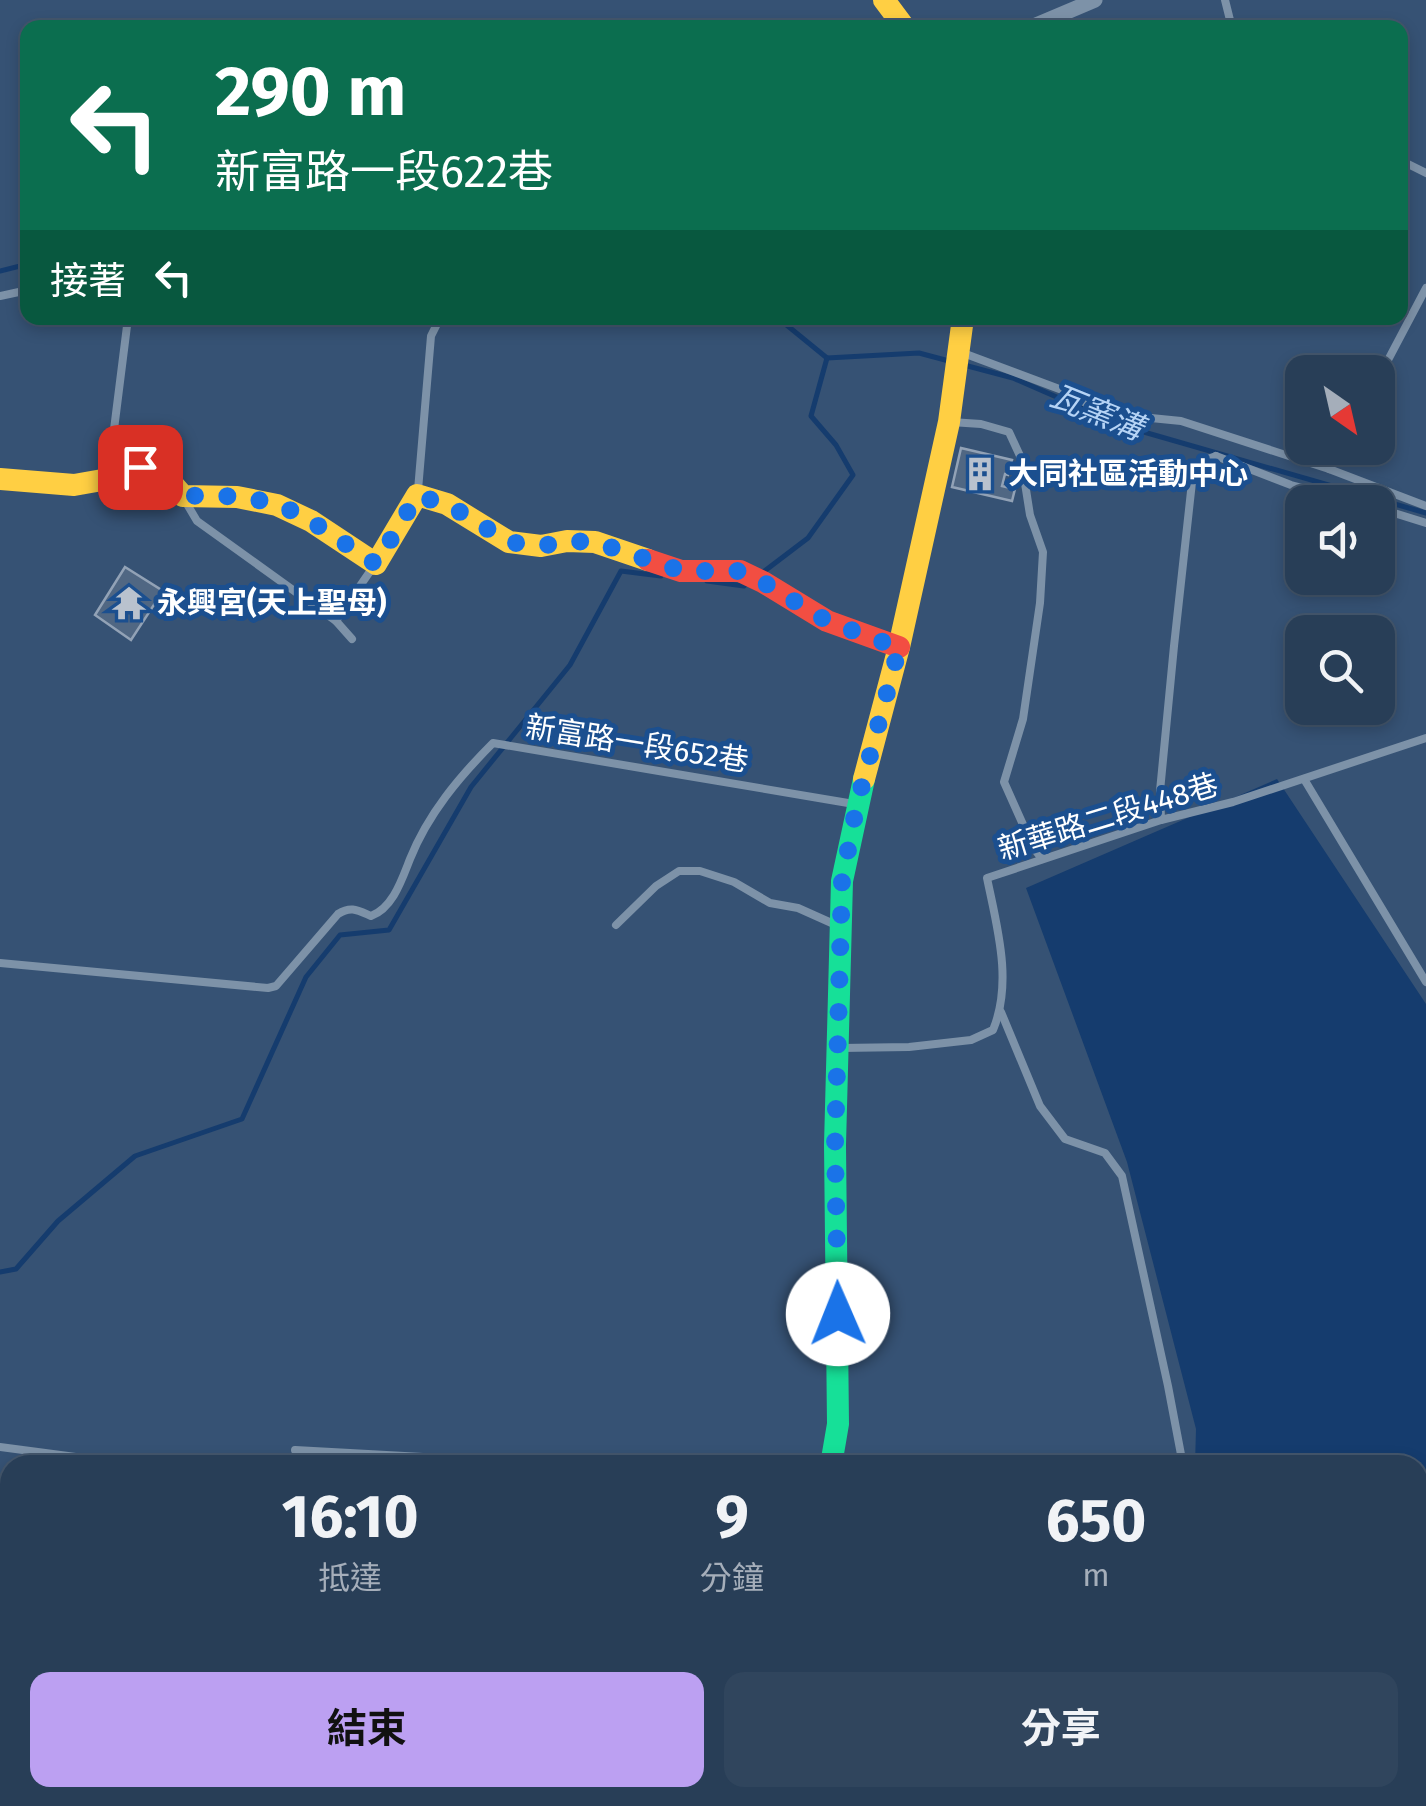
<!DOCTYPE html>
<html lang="zh-TW">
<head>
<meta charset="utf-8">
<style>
  body { margin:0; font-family:"Fira Sans","Noto Sans TC",sans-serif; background:#30455d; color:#f1f3f6; height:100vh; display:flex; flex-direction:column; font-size:38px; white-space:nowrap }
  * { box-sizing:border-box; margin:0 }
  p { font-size:32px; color:#a5aeba }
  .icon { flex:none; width:55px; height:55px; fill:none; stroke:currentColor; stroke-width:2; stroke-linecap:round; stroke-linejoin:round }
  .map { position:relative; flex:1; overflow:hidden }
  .panel { position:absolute; left:0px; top:1455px; width:1428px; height:352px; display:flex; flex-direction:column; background:#283e57; border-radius:30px 30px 0 0; box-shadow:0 5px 15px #0003,0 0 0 2px #44576d }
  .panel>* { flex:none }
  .banner { position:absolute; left:20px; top:20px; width:1388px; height:305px; border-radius:20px; box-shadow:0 5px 15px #0003,0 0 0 2px #44576d; background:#0b6e4f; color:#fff; overflow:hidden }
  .needle { width:65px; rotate:146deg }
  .tools { position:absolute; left:1285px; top:355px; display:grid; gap:20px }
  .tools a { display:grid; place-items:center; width:110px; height:110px; border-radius:20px; background:#283e57; box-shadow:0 5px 15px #0003,0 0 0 2px #44576d; font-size:50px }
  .pin { position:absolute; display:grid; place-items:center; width:85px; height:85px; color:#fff; margin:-42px; border-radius:20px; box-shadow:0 5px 15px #0006 }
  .me { position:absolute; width:110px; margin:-55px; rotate:359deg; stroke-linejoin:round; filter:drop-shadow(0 0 8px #0008) }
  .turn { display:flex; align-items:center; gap:35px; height:210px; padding:0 30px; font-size:45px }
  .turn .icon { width:130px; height:130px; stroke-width:2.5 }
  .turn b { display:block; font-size:70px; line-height:85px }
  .then { display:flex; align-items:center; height:95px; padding:0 30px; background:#0003; gap:20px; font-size:38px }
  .eta { display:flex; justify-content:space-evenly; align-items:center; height:170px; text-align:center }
  .eta b { font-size:60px; font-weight:700; line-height:70px }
  .button { display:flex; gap:20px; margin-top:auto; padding:20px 30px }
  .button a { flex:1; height:115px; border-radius:20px; background:#bca0f2; color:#111; font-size:40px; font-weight:700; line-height:115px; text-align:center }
  .button a+a { background:#30455d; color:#f1f3f6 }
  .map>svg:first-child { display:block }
  .water { fill:#153c6e }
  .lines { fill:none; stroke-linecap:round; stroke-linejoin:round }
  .stream { stroke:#153c6e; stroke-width:5 }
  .building { fill:#506783; stroke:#92a2b6; stroke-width:2.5 }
  .lane { stroke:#7d92a8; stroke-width:8 }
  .street { stroke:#7d92a8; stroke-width:15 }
  .fast { stroke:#16e098; stroke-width:22 }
  .slow { stroke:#ffcf43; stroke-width:22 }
  .jam { stroke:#f24e42; stroke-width:22 }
  .route { stroke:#1a73e8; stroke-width:18; stroke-dasharray:0 32.4 }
  .labels { text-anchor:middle; stroke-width:10; stroke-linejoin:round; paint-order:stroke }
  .poi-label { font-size:30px; font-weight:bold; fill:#fff; stroke:#1b4f8f; text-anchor:start }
  .street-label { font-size:30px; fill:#fff; stroke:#1b4f8f }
  .water-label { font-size:32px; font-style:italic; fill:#b5d3f5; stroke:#1b4f8f }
</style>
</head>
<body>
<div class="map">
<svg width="1426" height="1806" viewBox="0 0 1426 1806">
  <rect width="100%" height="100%" fill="#365274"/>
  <polygon class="water" points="1277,779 1426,1004 1426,1604 1418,1604 1418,1465 1195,1465 1196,1429 1127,1162 1026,888"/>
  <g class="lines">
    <g class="stream">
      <polyline points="0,271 28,264"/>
      <polyline points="778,318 827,358 919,353 949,361"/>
      <polyline points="964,365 1013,378 1123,426 1426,513"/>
      <polyline points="762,573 808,538 853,475 836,445 811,416 827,358"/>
      <polyline points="707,581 744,586 749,582"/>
      <polyline points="0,1272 16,1269 58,1221 135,1156 242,1119 306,977 340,935 389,930 471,787 570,665 621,571 661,576"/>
    </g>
  </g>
  <g class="building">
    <polygon points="961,448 1012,460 1008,475 1005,474 1002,486 1015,489 1012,501 952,487"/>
    <polygon points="125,567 163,591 131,640 95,615"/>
  </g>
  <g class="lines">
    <g class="lane">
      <polyline points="1225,0 1232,28"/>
      <polyline points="1400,160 1426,173"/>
      <polyline points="0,296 28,290"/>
      <polyline points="963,353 1070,393 1101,413 1181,421 1329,469 1426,506"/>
      <polyline points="1378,379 1426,288"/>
      <polyline points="951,422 981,424 1009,432 1021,458 1030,515 1043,552 1040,603 1023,719 1004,782 1033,847 1042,859"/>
      <polyline points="1216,456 1291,485 1357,502"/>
      <polyline points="1329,469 1341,448"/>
      <polyline points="108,477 128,318"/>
      <polyline points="418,490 431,336 440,318"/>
      <polyline points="184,499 197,521 336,621 352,639"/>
      <polyline points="1378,508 1426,523"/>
      <polyline points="336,621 373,567"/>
      <polyline points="1304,779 1426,982"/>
      <polyline points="1161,820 1160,791 1174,646 1194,464 1216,456"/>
      <polyline points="616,925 656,886 679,871 700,871 734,882 770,903 798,908 836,925"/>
      <path d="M0,963L268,988L276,986L338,914C351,906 357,910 371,916C393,908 402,879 410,859C428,814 459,777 493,743C613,764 734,783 854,804"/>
      <polyline points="1001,1012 1040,1106 1065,1139 1105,1153 1122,1176 1168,1386 1183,1465"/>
      <path d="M841,1048L909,1047L971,1040L993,1030C1013,982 997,927 987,878L1161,820L1233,802L1426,738"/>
      <polyline points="0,1447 136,1465"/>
      <polyline points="295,1450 571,1465"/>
      <polyline points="1418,1641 1426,1638"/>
      <polyline points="0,1791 10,1707"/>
      <polyline points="234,1806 234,1798"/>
      <polyline points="756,1806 762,1798"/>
    </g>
    <polyline class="street" points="1029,28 1095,0"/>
    <polyline class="fast" points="831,1465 838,1424 835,1145 842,881 864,779"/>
    <g class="slow">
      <polyline points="884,0 905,28"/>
      <polyline points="0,479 74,485 108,479 140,467 157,472 170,481 183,496 237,497 277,505 311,521 376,564 417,495 447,504 509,542 541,546 567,541 595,542 648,560"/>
      <polyline points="864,779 899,647 949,422 963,318"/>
      <polyline points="835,1798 836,1806"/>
    </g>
    <polyline class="jam" points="648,560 681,571 740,571 763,582 827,621 899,647"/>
  </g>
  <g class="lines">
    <path class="route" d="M140,467C160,472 170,481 183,496C219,495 256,495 290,510C316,522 350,548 376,564L417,496L447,504L509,542L541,546L567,541L595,542L682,571H740L763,582L827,621L899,648L857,804L842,881L835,1145L838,1314"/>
  </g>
  <defs>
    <g id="building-bare" transform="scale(2.7)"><path d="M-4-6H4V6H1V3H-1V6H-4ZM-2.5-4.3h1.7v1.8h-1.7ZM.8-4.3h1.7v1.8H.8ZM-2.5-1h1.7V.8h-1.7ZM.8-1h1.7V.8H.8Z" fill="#b9c2ce" stroke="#1b4f8f" stroke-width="2.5" paint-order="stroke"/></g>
    <g id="temple-bare" transform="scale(2.7)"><path d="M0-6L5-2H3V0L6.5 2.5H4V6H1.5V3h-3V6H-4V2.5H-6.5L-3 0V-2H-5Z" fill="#b9c2ce" stroke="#1b4f8f" stroke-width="2.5" paint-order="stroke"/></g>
  </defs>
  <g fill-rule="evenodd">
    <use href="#building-bare" x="980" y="474"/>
    <use href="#temple-bare" x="129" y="603"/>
  </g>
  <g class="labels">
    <g class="poi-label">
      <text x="1008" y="484">大同社區活動中心</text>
      <text x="157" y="613">永興宮(天上聖母)</text>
    </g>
    <g class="street-label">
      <text transform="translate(637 744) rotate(9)" y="10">新富路一段652巷</text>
      <text transform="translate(1108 817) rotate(-17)" y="10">新華路二段448巷</text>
    </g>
    <g class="water-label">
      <text transform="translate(1097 412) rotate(22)" y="11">瓦窯溝</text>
    </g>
  </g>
</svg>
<div class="tools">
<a><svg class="needle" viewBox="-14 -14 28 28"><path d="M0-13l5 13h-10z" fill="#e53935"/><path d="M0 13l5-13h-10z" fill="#a5aeba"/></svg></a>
<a><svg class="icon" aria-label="sound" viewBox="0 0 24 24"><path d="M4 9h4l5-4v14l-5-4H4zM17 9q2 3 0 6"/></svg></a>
<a><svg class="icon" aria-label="search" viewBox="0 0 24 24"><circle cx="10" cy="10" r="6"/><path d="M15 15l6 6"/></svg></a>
</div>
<div class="pin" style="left:140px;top:467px;background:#d93025"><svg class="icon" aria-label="arrive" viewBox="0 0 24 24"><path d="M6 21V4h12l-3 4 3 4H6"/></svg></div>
<svg class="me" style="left:838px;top:1314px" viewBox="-20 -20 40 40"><circle r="19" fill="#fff"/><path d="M0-13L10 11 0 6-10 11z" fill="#1a73e8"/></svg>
<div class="banner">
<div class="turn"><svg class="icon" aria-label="left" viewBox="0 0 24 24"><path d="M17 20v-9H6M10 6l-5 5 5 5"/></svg><div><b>290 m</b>新富路一段622巷</div></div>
<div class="then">接著<svg class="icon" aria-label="left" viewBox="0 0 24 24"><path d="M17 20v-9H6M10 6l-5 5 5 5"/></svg></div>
</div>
<section class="panel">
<div class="eta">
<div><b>16:10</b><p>抵達</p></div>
<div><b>9</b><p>分鐘</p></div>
<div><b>650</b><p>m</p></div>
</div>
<div class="button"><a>結束</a><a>分享</a></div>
</section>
</div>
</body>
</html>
